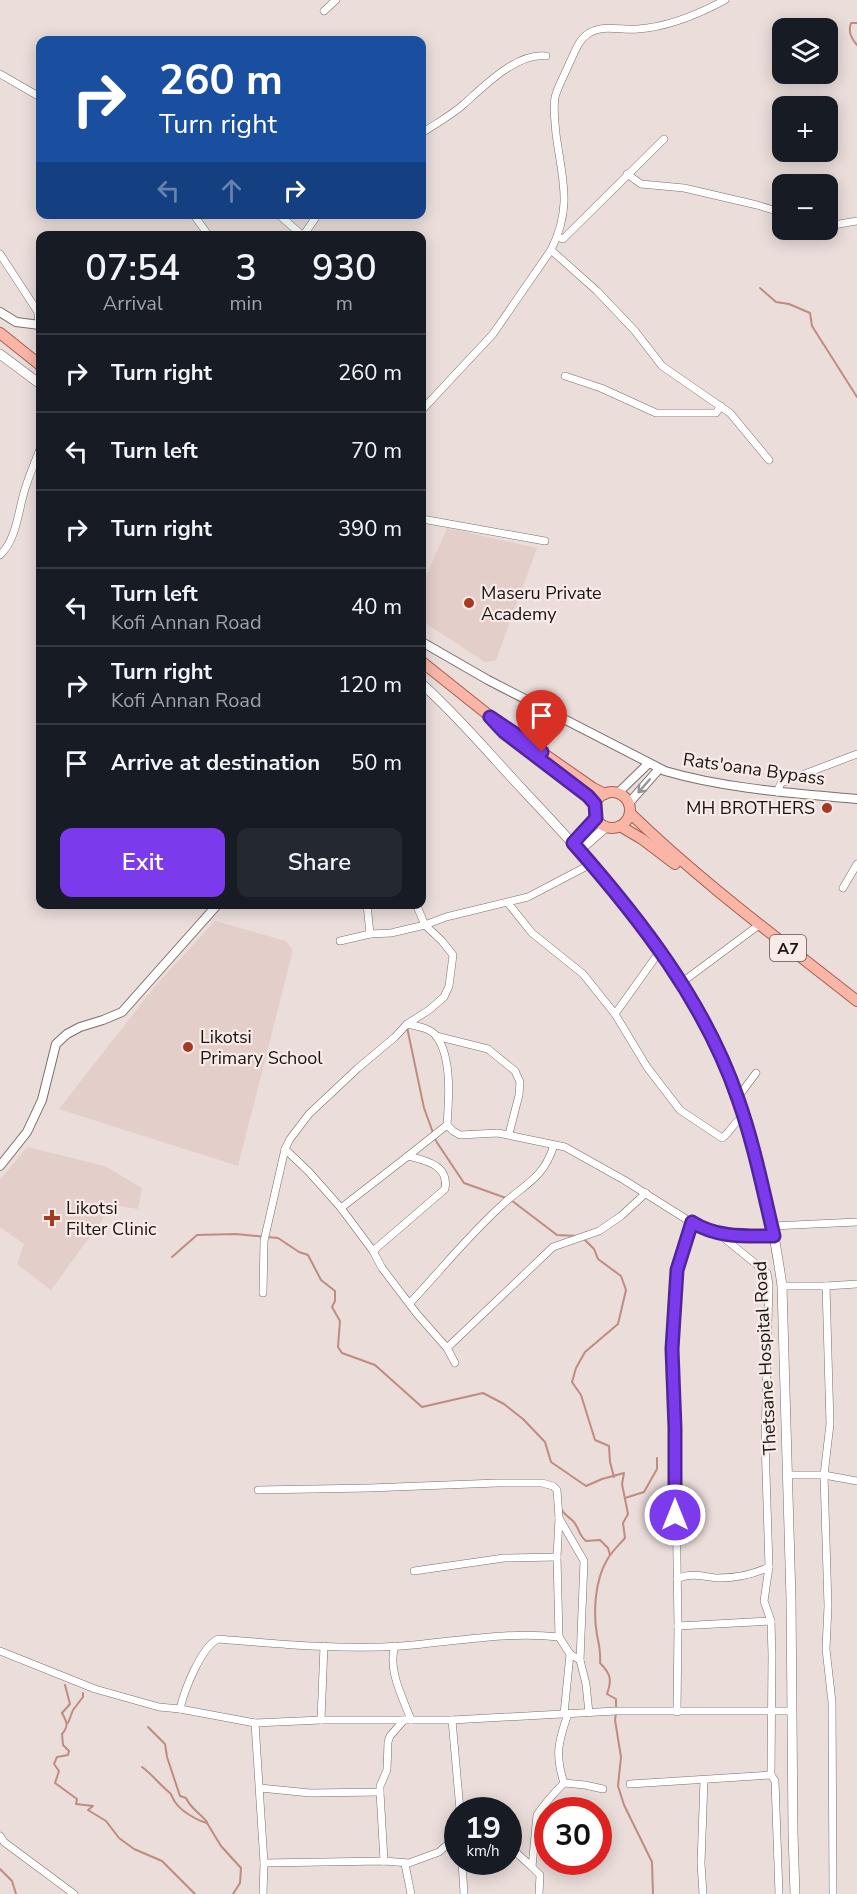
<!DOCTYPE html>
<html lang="en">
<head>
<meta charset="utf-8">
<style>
  body { margin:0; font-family:"Nunito Sans",sans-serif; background:#242831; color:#f1f3f6; height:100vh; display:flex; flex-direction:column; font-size:22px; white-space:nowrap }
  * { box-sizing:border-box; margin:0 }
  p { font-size:20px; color:#9ea1a6 }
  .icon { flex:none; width:33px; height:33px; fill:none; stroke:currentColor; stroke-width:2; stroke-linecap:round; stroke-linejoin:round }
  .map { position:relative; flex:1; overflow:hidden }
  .side { position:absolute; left:36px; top:231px; width:390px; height:678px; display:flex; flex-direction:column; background:#171b24; border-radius:12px; box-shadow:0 3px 15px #0003 }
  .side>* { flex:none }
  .top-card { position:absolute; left:36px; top:36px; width:390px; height:183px; border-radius:12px; box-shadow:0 3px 15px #0003; background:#1a4fa0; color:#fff; overflow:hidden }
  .fabs { position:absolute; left:772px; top:18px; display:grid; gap:12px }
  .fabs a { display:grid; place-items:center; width:66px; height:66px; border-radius:12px; background:#171b24; box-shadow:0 3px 15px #0003; font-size:30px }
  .speed { position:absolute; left:444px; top:1797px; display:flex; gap:12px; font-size:30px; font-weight:700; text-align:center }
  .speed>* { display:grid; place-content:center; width:78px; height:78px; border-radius:50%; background:#171b24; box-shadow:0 3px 15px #0003; line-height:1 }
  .speed small { font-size:15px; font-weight:400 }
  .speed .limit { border:9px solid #d22; background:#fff; color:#111 }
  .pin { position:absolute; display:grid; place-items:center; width:51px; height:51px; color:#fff; margin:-62px -26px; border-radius:50% 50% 50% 0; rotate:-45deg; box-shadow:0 0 6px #0007 }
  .pin .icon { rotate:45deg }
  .me { position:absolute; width:66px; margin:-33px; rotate:0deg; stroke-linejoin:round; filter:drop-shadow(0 0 4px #0008) }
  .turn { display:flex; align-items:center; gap:21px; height:126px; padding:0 24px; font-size:27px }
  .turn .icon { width:78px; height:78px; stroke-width:2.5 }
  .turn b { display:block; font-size:42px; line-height:51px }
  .lanes { display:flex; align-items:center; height:57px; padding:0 24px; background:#0003; justify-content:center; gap:30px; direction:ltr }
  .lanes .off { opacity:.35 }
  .eta { display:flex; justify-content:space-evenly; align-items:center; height:102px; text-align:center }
  .eta b { font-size:36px; font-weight:600; line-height:42px }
  .cta { display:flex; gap:12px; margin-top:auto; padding:12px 24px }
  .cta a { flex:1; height:69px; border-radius:12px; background:#7c3aed; color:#fff; font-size:24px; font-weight:600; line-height:69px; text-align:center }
  .cta a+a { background:#242831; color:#f1f3f6 }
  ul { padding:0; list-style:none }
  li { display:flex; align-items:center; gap:18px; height:78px; padding:0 24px; border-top:2px solid #363941 }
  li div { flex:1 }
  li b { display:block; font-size:22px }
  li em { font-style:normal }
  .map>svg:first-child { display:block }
  .built { fill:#e4cec9 }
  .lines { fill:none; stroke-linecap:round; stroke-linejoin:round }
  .stream { stroke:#c08c80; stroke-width:2 }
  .minor-casing { stroke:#7a6f6c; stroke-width:8 }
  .tertiary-casing { stroke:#7a6f6c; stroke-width:10 }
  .secondary-casing { stroke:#7a6f6c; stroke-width:10 }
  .primary-casing { stroke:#a85e4d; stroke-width:12 }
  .minor { stroke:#fff; stroke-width:7 }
  .tertiary { stroke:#fff; stroke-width:8 }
  .secondary { stroke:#fff; stroke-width:9 }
  .primary { stroke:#f9b6a7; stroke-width:10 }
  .oneway { stroke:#979595 }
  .route-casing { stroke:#51269a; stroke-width:15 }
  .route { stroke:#7c3aed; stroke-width:10 }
  .poi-dot { fill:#a33a22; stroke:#f8ebe7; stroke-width:2 }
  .labels { text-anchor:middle; stroke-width:4.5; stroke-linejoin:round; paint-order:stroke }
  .shield { fill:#f8ebe7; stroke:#5b5453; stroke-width:1.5 }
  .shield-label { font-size:16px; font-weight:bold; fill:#181413 }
  .poi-label { font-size:18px; fill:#181413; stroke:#f8ebe7; text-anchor:start }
  .street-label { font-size:18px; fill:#181413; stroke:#f8ebe7 }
</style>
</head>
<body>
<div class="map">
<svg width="857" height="1894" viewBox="0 0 857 1894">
  <rect width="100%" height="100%" fill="#eaddda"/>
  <g class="built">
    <polygon points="447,528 537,548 496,660 485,662 422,621 422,586"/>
    <polygon points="215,921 286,941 293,950 238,1166 59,1109 156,985"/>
    <polygon points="27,1147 105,1166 142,1188 138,1209 113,1205 51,1290 17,1264 24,1244 0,1227 0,1180"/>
  </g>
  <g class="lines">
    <g class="stream">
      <path d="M857,23H851C848,32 851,38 857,45"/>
      <polyline points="760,288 776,302 789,304 810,313 812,326 857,397"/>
      <polyline points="407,1027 424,1108 436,1141 464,1183 506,1198"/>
      <polyline points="511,1200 557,1235 577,1236"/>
      <polyline points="583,1238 594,1249 598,1259 621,1276 626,1290 618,1324 585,1352 576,1368 572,1382 581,1395 595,1440 609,1446 610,1462 614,1477"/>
      <path d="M172,1257L197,1235L236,1234L278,1238L299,1252L308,1255L321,1280L335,1291V1301L332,1307L340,1321L338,1347L342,1353L375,1365L422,1407L483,1393L504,1404L523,1419L545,1442L551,1462L586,1486L602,1479L624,1473L622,1484L628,1514L623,1523L625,1538C619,1545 611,1552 607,1560C595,1580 593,1612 597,1635C599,1645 601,1652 600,1663C611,1674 612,1680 607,1694L616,1699V1708"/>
      <polyline points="625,1498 644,1492 657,1469 657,1458"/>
      <path d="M561,1509C564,1514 567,1516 572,1520C579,1526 578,1535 586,1541L600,1540L608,1548L610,1555"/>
      <path d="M65,1685L70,1704L62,1713C67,1722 69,1726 62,1734L63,1745L69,1751L68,1755L57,1757L54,1764L59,1771L55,1783L77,1799L76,1804L93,1806L88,1810L106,1821L119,1838L134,1849L162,1861L195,1894"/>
      <polyline points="616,1713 615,1720 621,1757 618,1786 624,1805 652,1862 653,1894"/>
      <polyline points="68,1723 73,1710 83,1697 83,1693"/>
      <path d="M148,1727L165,1744L167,1757L180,1796L186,1798C191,1809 200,1813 207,1822"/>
      <path d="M142,1767C153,1775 160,1785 170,1793C172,1795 173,1799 175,1802C181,1811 196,1820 207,1823L221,1846L241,1868L240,1883L233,1894"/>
      <polyline points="0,1869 12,1881 16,1894"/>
    </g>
    <g class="minor-casing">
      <g id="minor">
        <polyline points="324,11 336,0"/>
        <polyline points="0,74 40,97"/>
        <path d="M422,133C435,124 452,115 464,104C483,87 517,52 546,56"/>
        <polyline points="627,174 641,184 684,188 757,205 783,213"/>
        <polyline points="193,214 209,236"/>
        <polyline points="278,214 303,236 318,214"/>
        <polyline points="828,226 857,221"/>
        <polyline points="558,237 563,239 664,139"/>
        <polyline points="551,250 597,291 635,331 662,366 730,413 769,460"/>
        <polyline points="0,254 38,312 39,325"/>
        <polyline points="565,376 601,388 656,413 716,413 721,406"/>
        <path d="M422,410L493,334L551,250C573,206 562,179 556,134C555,122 553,109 555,97C558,86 565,74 569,64C575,52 578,40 589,33C604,24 622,31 638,29C668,27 699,14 725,0"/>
        <polyline points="422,519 545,541"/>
        <path d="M0,555C17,539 18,511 25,489C29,476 35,462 40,449"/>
        <polyline points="777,792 781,783 857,754"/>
        <polyline points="843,888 857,864"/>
        <path d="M508,903L532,933L583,974L615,1014L647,1067L680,1110L722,1138C731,1132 734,1121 744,1116"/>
        <polyline points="367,904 370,934"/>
        <polyline points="340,941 370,934 391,933 425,925 446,917 528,897 591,864"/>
        <polyline points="681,983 759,925"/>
        <polyline points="615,1014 660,951"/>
        <path d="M407,1024C416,1026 431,1028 437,1037C452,1059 449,1099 447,1125L453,1131L460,1135L498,1133L565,1147L624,1180L705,1231L719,1234L774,1236"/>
        <polyline points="436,1036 488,1049 515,1071 520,1082 519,1095 509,1134"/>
        <polyline points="738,1097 756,1073"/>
        <polyline points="285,1149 309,1172 341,1208 373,1251 382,1268 417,1314 447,1348 455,1363"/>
        <polyline points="408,1156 447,1125"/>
        <path d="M341,1208L408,1156C427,1161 449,1165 445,1189L373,1251"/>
        <polyline points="772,1226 857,1222"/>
        <polyline points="719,1234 767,1273 769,1285 765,1440 769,1567 764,1601 771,1621 772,1655 771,1775 775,1781 779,1894"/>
        <polyline points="782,1286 826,1286 857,1284"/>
        <polyline points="826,1286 830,1424 824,1475 828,1606 826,1649 832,1702 833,1894"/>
        <polyline points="263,1293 264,1241 285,1149 290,1139 309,1114 358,1068 395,1037 407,1024 429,1010 444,997 449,986 453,955 442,941 425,925 416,904"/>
        <path d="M410,1303C440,1271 468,1236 501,1206C524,1184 543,1180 554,1145"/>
        <polyline points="447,1348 553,1247 599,1231 621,1216 646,1193"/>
        <polyline points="787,1475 824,1475 857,1481"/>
        <polyline points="258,1490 369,1488 497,1483 542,1483 553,1486 557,1490 559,1518 584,1561 580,1660"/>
        <polyline points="414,1571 504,1558 557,1557"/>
        <path d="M677,1579C692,1572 703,1577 719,1578C736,1578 754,1574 769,1567"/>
        <polyline points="678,1626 771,1621"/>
        <polyline points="559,1637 557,1557 559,1518"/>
        <path d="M395,1646C387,1669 403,1698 411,1720"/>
        <polyline points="0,1651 95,1689 159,1707 180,1709 255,1723 321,1720 452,1720 616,1711 791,1711"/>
        <polyline points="570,1654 580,1660 586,1684 589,1713"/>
        <path d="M180,1709C184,1691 201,1647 218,1639C279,1644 341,1650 402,1646C454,1642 506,1631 559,1637L570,1654L564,1714"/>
        <polyline points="677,1712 678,1626 675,1428 672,1349 677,1270 692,1222"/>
        <polyline points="321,1720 324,1646"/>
        <polyline points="452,1720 460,1810"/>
        <polyline points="255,1723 264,1863"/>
        <path d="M564,1783C555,1755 558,1742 568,1714"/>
        <polyline points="630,1784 771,1775"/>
        <polyline points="260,1788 310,1793 380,1792 380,1786 387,1770 388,1742 390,1736 404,1720"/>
        <polyline points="380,1792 384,1861"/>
        <polyline points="0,1836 4,1842 74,1894"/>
        <polyline points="508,1845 532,1867"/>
        <polyline points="462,1862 464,1894"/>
        <polyline points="405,1864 411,1894"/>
        <polyline points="263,1894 264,1863 384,1861 409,1863 439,1852 458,1835"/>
        <path d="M539,1894L540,1875L532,1867L537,1815C545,1803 554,1793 564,1783L585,1785L603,1789"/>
        <polyline points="703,1894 701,1863 704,1780"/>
      </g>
    </g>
    <g class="tertiary-casing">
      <g id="tertiary">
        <polyline points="0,312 16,322 40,325"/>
        <path d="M422,642L488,680L665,771C727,789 793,793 857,799"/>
        <polyline points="618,793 649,763"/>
        <polyline points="629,803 659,769"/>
        <polyline points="0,1166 27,1132 42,1100 56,1044 67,1034 80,1027 103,1020 122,1012 218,904"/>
      </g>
    </g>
    <g class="secondary-casing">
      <g id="secondary">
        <polyline points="0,354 40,384"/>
        <path d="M422,684C459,717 491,756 525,792C588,859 652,929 697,1009C744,1094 769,1191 782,1286L791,1599L793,1833L795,1894"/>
        <polyline points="573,843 596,818"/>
        <polyline points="580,850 606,827"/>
      </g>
    </g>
    <g class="primary-casing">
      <g id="primary">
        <polyline points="0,333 40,365"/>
        <polyline points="422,662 491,717 593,788 605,794"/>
        <polyline points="535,755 588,796 595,804"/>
        <circle cx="612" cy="810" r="18"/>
        <path d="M630,813C701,882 780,940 857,1001"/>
        <polyline points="620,826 642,839 675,864"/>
      </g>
    </g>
    <use href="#minor" class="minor"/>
    <use href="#tertiary" class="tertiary"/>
    <use href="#secondary" class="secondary"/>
    <use href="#primary" class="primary"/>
  </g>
  <defs><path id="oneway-shaft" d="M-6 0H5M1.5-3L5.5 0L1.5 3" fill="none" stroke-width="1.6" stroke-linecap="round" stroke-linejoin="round" transform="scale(1.5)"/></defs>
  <use class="oneway" href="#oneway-shaft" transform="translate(644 786) rotate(131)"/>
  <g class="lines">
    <g class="route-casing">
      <path id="route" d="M542,752L490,717L504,732L588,796L595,804L596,818L573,843C640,919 705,1002 738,1099C754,1144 763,1190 774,1236C745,1236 717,1238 692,1222L677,1270L672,1349L675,1428V1515"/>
    </g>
    <use href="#route" class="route"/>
  </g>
  <g class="poi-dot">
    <circle cx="469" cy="603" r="6"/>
    <circle cx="827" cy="808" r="6"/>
    <circle cx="188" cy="1047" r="6"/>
    <path d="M49 1209h6v6h6v6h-6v6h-6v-6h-6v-6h6z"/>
  </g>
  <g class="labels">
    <rect class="shield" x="770" y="935" width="36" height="26" rx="4.5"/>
    <g class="shield-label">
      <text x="788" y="954">A7</text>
    </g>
    <g class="poi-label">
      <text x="481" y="599">Maseru Private<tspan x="481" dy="21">Academy</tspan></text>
      <text x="815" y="814" text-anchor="end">MH BROTHERS</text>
      <text x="200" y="1043">Likotsi<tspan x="200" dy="21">Primary School</tspan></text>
      <text x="66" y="1214">Likotsi<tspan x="66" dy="21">Filter Clinic</tspan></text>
    </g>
    <g class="street-label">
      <text transform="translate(754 769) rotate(8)" y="6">Rats'oana Bypass</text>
      <text transform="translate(765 1358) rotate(-93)" y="6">Thetsane Hospital Road</text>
    </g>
  </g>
</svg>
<div class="fabs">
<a><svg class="icon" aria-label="layers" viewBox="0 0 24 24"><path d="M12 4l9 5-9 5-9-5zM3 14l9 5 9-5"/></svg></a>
<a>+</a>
<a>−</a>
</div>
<div class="speed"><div>19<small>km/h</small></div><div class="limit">30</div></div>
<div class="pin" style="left:542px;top:752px;background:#d93025"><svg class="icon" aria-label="arrive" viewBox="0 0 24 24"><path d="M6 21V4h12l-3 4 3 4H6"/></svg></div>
<svg class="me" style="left:675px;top:1515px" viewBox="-20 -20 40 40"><circle r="17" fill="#7c3aed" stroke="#fff" stroke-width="3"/><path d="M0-11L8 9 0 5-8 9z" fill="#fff"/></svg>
<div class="top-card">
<div class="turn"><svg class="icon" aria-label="right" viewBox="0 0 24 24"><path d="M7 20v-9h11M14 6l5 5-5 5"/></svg><div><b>260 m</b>Turn right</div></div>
<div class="lanes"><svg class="icon off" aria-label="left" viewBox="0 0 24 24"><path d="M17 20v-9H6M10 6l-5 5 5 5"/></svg><svg class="icon off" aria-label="ahead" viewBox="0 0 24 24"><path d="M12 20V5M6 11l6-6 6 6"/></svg><svg class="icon" aria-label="right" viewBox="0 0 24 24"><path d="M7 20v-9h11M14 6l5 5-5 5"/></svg></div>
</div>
<section class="side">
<div class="eta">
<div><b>07:54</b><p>Arrival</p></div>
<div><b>3</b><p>min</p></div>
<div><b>930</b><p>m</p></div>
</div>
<ul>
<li><svg class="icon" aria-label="right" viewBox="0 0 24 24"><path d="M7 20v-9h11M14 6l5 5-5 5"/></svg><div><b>Turn right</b></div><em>260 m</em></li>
<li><svg class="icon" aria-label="left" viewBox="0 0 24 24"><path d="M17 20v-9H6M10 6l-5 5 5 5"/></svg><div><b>Turn left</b></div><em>70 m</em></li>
<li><svg class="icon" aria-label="right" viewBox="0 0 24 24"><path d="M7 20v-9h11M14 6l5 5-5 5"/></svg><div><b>Turn right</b></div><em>390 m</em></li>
<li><svg class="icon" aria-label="left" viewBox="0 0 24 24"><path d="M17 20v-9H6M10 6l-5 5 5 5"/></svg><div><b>Turn left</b><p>Kofi Annan Road</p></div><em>40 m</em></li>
<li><svg class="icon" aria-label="right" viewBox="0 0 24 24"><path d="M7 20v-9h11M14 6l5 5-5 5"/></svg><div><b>Turn right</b><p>Kofi Annan Road</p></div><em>120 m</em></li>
<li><svg class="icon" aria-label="arrive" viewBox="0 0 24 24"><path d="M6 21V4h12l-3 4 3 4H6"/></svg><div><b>Arrive at destination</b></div><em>50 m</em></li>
</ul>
<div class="cta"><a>Exit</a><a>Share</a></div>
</section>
</div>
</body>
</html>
